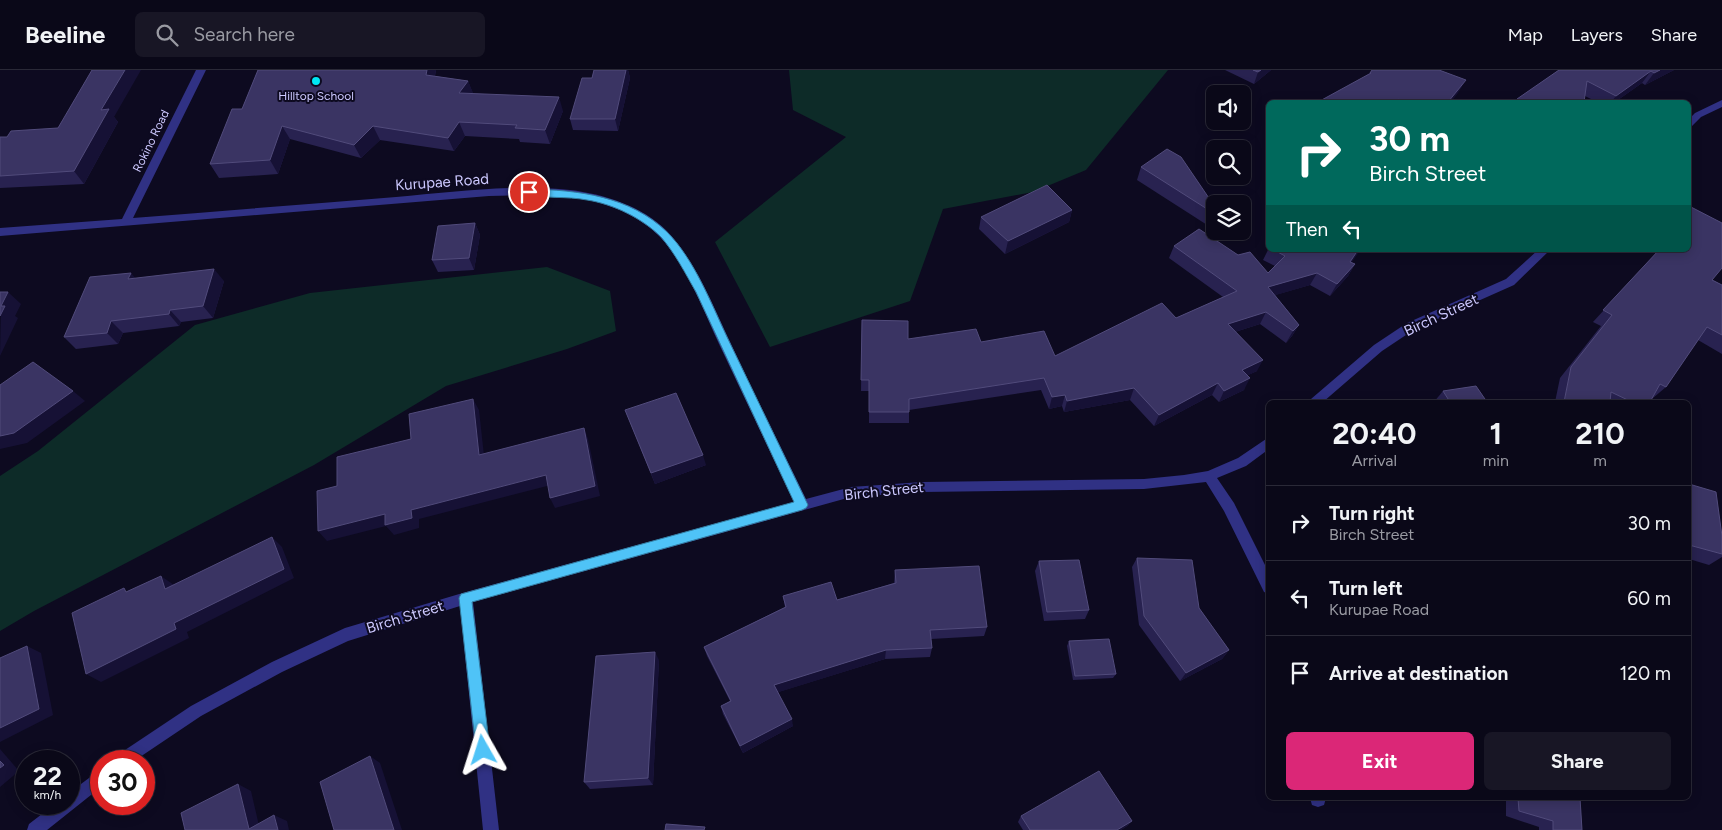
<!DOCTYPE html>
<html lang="en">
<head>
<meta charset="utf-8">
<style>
  body { margin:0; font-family:Figtree,sans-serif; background:#181625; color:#f1f3f6; height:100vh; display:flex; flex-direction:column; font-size:19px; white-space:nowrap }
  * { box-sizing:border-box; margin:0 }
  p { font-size:16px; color:#999aa2 }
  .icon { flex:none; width:28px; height:28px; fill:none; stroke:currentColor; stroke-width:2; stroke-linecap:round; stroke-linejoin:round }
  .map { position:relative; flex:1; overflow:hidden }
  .side { position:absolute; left:1266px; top:330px; width:425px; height:400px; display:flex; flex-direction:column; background:#0a0818; border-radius:8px; box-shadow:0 2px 12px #0003,0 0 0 1px #2a2937 }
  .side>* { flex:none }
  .top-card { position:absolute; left:1266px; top:30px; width:425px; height:152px; border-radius:8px; box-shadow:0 2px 12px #0003,0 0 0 1px #2a2937; background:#00695c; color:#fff; overflow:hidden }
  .tools { position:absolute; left:1206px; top:15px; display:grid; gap:10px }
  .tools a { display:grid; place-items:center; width:45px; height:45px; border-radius:8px; background:#0a0818; box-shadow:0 2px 12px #0003,0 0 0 1px #2a2937; font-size:25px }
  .speed { position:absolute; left:15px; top:680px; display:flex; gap:10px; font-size:25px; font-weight:700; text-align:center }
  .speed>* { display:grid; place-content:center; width:65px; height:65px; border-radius:50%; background:#0a0818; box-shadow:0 2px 12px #0003,0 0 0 1px #2a2937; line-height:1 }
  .speed small { font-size:12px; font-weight:400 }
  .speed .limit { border:8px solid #d22; background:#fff; color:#111 }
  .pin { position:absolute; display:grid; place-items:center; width:42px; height:42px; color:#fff; margin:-21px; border:2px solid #fff; border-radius:50%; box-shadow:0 1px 5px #0007 }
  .me { position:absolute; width:55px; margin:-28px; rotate:354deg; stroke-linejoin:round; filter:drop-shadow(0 0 4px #0008) }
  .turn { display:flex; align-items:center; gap:18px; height:105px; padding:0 20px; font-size:22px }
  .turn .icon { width:65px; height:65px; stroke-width:2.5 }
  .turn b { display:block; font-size:35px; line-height:42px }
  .then { display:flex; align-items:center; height:48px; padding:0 20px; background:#0003; gap:10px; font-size:19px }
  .eta { display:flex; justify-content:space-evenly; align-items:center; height:85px; text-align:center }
  .eta b { font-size:30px; font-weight:700; line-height:35px }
  .action { display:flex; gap:10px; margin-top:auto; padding:10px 20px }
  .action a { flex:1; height:58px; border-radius:8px; background:#db2777; color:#fff; font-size:20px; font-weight:700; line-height:58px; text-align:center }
  .action a+a { background:#181625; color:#f1f3f6 }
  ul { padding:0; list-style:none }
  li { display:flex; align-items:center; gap:15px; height:75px; padding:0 20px; border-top:1px solid #2a2937 }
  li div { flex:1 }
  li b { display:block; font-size:19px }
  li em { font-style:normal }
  header { display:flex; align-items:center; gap:30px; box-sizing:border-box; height:70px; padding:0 25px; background:#0a0818; border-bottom:1px solid #2a2937 }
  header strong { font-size:24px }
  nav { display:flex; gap:28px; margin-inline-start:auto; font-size:18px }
  .search { width:350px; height:45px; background:#181625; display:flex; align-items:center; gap:12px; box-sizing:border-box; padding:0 18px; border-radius:8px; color:#999aa2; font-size:19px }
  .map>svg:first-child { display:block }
  .green { fill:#0d2b28 }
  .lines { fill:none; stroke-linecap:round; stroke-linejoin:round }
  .minor { fill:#303184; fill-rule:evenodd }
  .wall { fill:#282250 }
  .shaded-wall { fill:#161135 }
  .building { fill:#3a3463; stroke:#514b7b }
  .route { fill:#4fc3f7; stroke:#337fa1 }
  .poi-dot { fill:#00e7f4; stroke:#0d0a20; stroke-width:2 }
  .labels { text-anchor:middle; stroke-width:4; stroke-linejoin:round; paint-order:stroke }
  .far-poi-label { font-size:12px; fill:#cdc9ff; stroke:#0d0a20 }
  .far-street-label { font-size:12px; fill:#cdc9ff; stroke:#0d0a20 }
  .street-label { font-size:15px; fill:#cdc9ff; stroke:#0d0a20 }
</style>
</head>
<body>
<header>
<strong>Beeline</strong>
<div class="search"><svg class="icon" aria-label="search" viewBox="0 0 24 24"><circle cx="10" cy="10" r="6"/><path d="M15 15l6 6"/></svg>Search here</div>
<nav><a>Map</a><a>Layers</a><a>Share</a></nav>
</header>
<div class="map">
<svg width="1722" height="760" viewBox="0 0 1722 760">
  <rect width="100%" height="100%" fill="#0d0a20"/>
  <g class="green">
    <polygon points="789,0 1168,0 1086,100 1033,122 943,139 910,231 770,277 715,172 846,67 793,40"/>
    <polygon points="547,197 610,221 616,261 567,279 446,316 314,395 34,541 0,561 0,406 38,381 195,255 310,223"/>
  </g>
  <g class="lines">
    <g class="minor">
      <path d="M196,0H206L133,148C221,141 308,134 396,127C453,122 513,114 570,120C604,124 642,136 667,161C697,193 713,236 732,276C756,327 781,378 806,429L851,417L922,412L1144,409L1184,405L1208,401L1238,388L1269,367V379L1246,396L1217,408L1234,433L1269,503V524L1264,522L1224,441L1206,412L1144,419L922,422L851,427L473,532L499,760H483L460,536L348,571L282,602L201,646L134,691H113L116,686L191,636L272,592L345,558L466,522L794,432C769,379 744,327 719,274C702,237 688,199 661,168C650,156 635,147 620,140C579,122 533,125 489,126L0,166V158L122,149Z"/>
      <polygon points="1722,30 1722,37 1701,47 1692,56 1689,57 1689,49 1695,43"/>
      <polygon points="1538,180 1550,180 1514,215 1415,259 1382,281 1323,332 1309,332 1311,329 1374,275 1407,253 1506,209"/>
      <polygon points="101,699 101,717 47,760 27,760 29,754 55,734 69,734 69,723"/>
      <polygon points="1310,728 1326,728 1324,735 1318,737 1312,735"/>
    </g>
  </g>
  <g class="wall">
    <polygon points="258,0 436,0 435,6 468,11 473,24 563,41 550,74 520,72 519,69 465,66 454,81 380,70 361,88 290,69 278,104 219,108 210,94 242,39"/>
    <polygon points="594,0 628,0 630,8 618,61 573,60 570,49 592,8"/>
    <polygon points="1225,0 1271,0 1254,14"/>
    <polygon points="1559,0 1674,0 1645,15 1642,13 1615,32 1597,32 1585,26 1584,32 1514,32 1517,29"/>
    <polygon points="114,47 118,52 84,114 0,118 0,67 7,67 58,58"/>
    <polygon points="1141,97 1215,137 1215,160 1137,110"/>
    <polygon points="1072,140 1069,152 1005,184 979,159 981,147"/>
    <polygon points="475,153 480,165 474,200 438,202 432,190"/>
    <polygon points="1174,176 1238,185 1268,203 1275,196 1263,190 1269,178 1269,180 1359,180 1351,192 1355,194 1348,206 1330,226 1310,215 1275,225 1299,255 1292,266 1286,273 1260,254 1235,262 1257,301 1248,305 1244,320 1219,332 1212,325 1154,356 1130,330 1064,342 1062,336 1049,339 1041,320 909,340 909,353 869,353 869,321 861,321 862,250 908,269 981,272 1055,286 1176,248 1223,227 1169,188"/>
    <polygon points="1659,180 1722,215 1722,284 1698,270 1666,317 1653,328 1653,327 1650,332 1555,332 1560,308 1601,256 1593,252"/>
    <polygon points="135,208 224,211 213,248 181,252 179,256 123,263 118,274 76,279 64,267"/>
    <polygon points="1443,321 1487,332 1434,332"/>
    <polygon points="625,340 706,395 655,414"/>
    <polygon points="1689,414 1722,466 1722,487 1709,495 1689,489"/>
    <polygon points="1137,488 1199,538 1229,580 1222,589 1180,611 1139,555 1132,497"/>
    <polygon points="1039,491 1089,540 1085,549 1044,551 1035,501"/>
    <polygon points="895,500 987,557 984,566 931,569 932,578 930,587 885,589 778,622 793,656 743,683 723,644 721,636 730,631 707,586 704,577 785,537 783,526 837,530 894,513"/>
    <polygon points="1069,571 1116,604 1113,608 1073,610 1067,576"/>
    <polygon points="659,590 653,715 590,719 584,712"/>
    <polygon points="1506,728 1580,728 1582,760 1539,760 1539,757 1506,746"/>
    <polygon points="1021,746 1132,751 1127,756 1121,760 1023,760 1018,752"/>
  </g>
  <g class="shaded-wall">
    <polygon points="125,0 141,0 114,47 118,52 84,114 74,101 101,40"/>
    <polygon points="427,0 436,0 432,18 426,5"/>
    <polygon points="626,0 628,0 630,8 618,61 615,49"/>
    <polygon points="1261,0 1271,0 1254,14 1258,2"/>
    <polygon points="1660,0 1674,0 1645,15 1654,3"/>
    <polygon points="1651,1 1642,13 1615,32 1611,32 1616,26"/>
    <polygon points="1466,10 1458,23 1451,32 1448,32"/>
    <polygon points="468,11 474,25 459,23"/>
    <polygon points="559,27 563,41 550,74 545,60"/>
    <polygon points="459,52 465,66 454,81 448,68"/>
    <polygon points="282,56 290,69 278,104 270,90"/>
    <polygon points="373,56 380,70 361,88 354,75"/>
    <polygon points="1072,140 1069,152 1005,184 1008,171"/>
    <polygon points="475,153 480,165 474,200 469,188"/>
    <polygon points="1358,180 1359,180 1357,185 1343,204 1350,192"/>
    <polygon points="1355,194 1348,206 1330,226 1337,214"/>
    <polygon points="214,199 224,211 213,248 203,236"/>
    <polygon points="131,203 141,215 128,209"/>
    <polygon points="1317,203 1310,215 1262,229 1268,217"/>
    <polygon points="8,222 21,234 15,246 18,248 0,286 1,236"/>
    <polygon points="170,240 181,252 179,256 169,244"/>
    <polygon points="1266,242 1260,254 1222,266 1228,254"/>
    <polygon points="111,251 123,263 118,274 107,263"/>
    <polygon points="1299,255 1292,266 1286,273 1293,261"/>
    <polygon points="1263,290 1257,301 1236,311 1242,300"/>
    <polygon points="1250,308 1244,320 1219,332 1224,321"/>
    <polygon points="1218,313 1212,325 1154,356 1159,345"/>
    <polygon points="1134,318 1130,330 1064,342 1067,331"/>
    <polygon points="73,321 85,331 27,373 0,379 0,366"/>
    <polygon points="1065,325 1062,336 1049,339 1052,327"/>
    <polygon points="473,329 479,340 485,395 479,385"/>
    <polygon points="584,358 588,369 600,426 555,438 550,428"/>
    <polygon points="703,385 706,395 655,414 651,403"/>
    <polygon points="546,405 551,415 419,449 419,458 394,465 386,456 327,471 318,461 385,444 411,440"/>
    <polygon points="272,467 282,477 294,508 187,562 189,568 101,612 86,604 174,553"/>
    <polygon points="161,506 174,515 165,519"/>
    <polygon points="27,576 41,583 53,645 0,672 0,658"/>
    <polygon points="886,580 885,589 776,623 774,615"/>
    <polygon points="1229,580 1222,589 1180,611 1186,603"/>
    <polygon points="655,582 659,590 653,715 648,708"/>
    <polygon points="792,649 793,656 743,683 740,676"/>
    <polygon points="0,679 19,701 0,717"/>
    <polygon points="370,686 380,693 402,760 394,760"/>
    <polygon points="238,714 251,721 260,760 249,759"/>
    <polygon points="274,745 287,751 289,760 278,760"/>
    <polygon points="1132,751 1127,756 1121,760 1117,760"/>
  </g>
  <g class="building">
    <polygon points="92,0 125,0 101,40 109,39 74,101 0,106 0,67 7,67 11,61 58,58"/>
    <polygon points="258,0 427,0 426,5 468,11 459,23 559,27 545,60 515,58 517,55 459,52 448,68 373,56 354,75 282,56 270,90 210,94 232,39 242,39"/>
    <polygon points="594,0 626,0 615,49 570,49 582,8 592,8"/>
    <polygon points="1253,0 1261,0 1258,2"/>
    <polygon points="1372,0 1439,0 1466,10 1448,32 1402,32 1399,29 1395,32 1318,32 1371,3 1370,3"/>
    <polygon points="1559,0 1660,0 1654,3 1651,1 1616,26 1587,11 1584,32 1516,32 1517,29"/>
    <polygon points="1167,79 1181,87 1215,137 1215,144 1141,97"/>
    <polygon points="1047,115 1072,140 1008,171 981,147"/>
    <polygon points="1689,136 1722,153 1722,198 1712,210 1722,215 1722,265 1707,257 1666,317 1660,314 1650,332 1632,332 1611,322 1610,332 1564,332 1571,297 1612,245 1603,240 1659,180 1689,180"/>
    <polygon points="475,153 469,188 432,190 438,156"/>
    <polygon points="1199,159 1238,185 1250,182 1268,203 1285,186 1274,180 1358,180 1350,192 1355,194 1337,214 1317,203 1268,217 1299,255 1293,261 1266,242 1228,254 1263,290 1242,300 1250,308 1224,321 1218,313 1159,345 1134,318 1067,331 1065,325 1052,327 1044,308 909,329 909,342 869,342 869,310 861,310 862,250 908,251 908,269 976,259 981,272 1044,261 1055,286 1162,233 1176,248 1237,221 1174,176"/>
    <polygon points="214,199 203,236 170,240 169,244 111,251 107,263 64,267 90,207 131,203 128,209"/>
    <polygon points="0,222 8,222 1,236 5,236 0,246"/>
    <polygon points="33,292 73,321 14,363 0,366 0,315"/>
    <polygon points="1476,316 1487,332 1450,332 1443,321"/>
    <polygon points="676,323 703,385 651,403 625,340"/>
    <polygon points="473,329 479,385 584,358 595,416 550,428 546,405 411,440 412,448 385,455 385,444 318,461 317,421 337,416 337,387 411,369 409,344"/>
    <polygon points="1689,414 1716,422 1722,466 1722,484 1689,475"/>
    <polygon points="272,467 284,499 174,553 176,559 86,604 72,543 124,518 126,522 161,506 165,519"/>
    <polygon points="1137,488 1192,490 1199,538 1229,580 1186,603 1144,546"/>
    <polygon points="1079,490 1089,540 1047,542 1039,491"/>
    <polygon points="979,496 987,557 930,560 932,578 886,580 774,615 792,649 740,676 721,636 731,631 704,577 786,537 783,526 831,512 837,530 896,513 895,500"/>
    <polygon points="1109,569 1116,604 1075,606 1069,571"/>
    <polygon points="27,576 39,639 0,658 0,588"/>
    <polygon points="655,582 648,708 584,712 596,586"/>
    <polygon points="370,686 394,760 334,760 320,712"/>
    <polygon points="0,691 4,695 0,698"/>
    <polygon points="1099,701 1132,751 1117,760 1030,760 1021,746"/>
    <polygon points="238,714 249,759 274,745 278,760 185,760 181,743"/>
    <polygon points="1518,728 1580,728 1582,760 1553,760 1553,751 1519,741"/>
    <polygon points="666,754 705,757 704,760 665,760"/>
  </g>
  <path class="route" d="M529,119C578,120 630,126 667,162C694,189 711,233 727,267C754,323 781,379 808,435L806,438L802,440L472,532L490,680L488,684L483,686L478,684L476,680L459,528L461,524L794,432L696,222C685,203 675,183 661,167C642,148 613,134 587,130C567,126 544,129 526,124L525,122Z"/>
  <circle class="poi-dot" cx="316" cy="11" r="5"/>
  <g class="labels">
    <g class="far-poi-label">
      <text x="316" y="30">Hilltop School</text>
    </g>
    <g class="far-street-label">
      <text transform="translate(151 71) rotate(-64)" y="4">Rokino Road</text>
    </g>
    <g class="street-label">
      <text transform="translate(442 112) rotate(-4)" y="5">Kurupae Road</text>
      <text transform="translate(1441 245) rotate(-25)" y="5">Birch Street</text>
      <text transform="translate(884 421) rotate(-6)" y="5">Birch Street</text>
      <text transform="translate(405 547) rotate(-17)" y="5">Birch Street</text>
    </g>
  </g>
</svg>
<div class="tools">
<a><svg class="icon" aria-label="sound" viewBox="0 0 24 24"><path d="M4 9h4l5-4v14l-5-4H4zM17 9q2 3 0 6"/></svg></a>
<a><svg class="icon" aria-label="search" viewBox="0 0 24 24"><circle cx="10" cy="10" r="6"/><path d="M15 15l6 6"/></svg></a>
<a><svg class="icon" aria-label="layers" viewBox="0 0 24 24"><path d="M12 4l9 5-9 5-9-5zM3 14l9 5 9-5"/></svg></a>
</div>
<div class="speed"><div>22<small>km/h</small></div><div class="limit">30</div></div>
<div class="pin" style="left:529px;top:122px;background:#d93025"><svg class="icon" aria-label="arrive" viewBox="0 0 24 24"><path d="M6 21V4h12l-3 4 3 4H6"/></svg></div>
<svg class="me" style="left:483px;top:680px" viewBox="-20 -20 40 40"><path d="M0-17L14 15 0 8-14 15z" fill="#4fc3f7" stroke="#fff" stroke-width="4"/></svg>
<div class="top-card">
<div class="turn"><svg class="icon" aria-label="right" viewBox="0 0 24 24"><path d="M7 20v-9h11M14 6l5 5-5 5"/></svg><div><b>30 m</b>Birch Street</div></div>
<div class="then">Then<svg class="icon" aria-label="left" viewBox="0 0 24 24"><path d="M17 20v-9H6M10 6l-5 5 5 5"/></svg></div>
</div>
<section class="side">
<div class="eta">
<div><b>20:40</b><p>Arrival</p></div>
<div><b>1</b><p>min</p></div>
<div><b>210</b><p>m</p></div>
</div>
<ul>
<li><svg class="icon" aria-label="right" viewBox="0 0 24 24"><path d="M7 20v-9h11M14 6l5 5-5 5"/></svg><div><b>Turn right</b><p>Birch Street</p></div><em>30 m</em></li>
<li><svg class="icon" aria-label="left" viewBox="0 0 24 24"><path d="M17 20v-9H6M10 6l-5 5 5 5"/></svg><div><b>Turn left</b><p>Kurupae Road</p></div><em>60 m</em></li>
<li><svg class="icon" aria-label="arrive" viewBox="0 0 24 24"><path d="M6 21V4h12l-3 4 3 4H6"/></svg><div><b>Arrive at destination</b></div><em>120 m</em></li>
</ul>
<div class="action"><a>Exit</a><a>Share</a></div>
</section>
</div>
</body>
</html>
